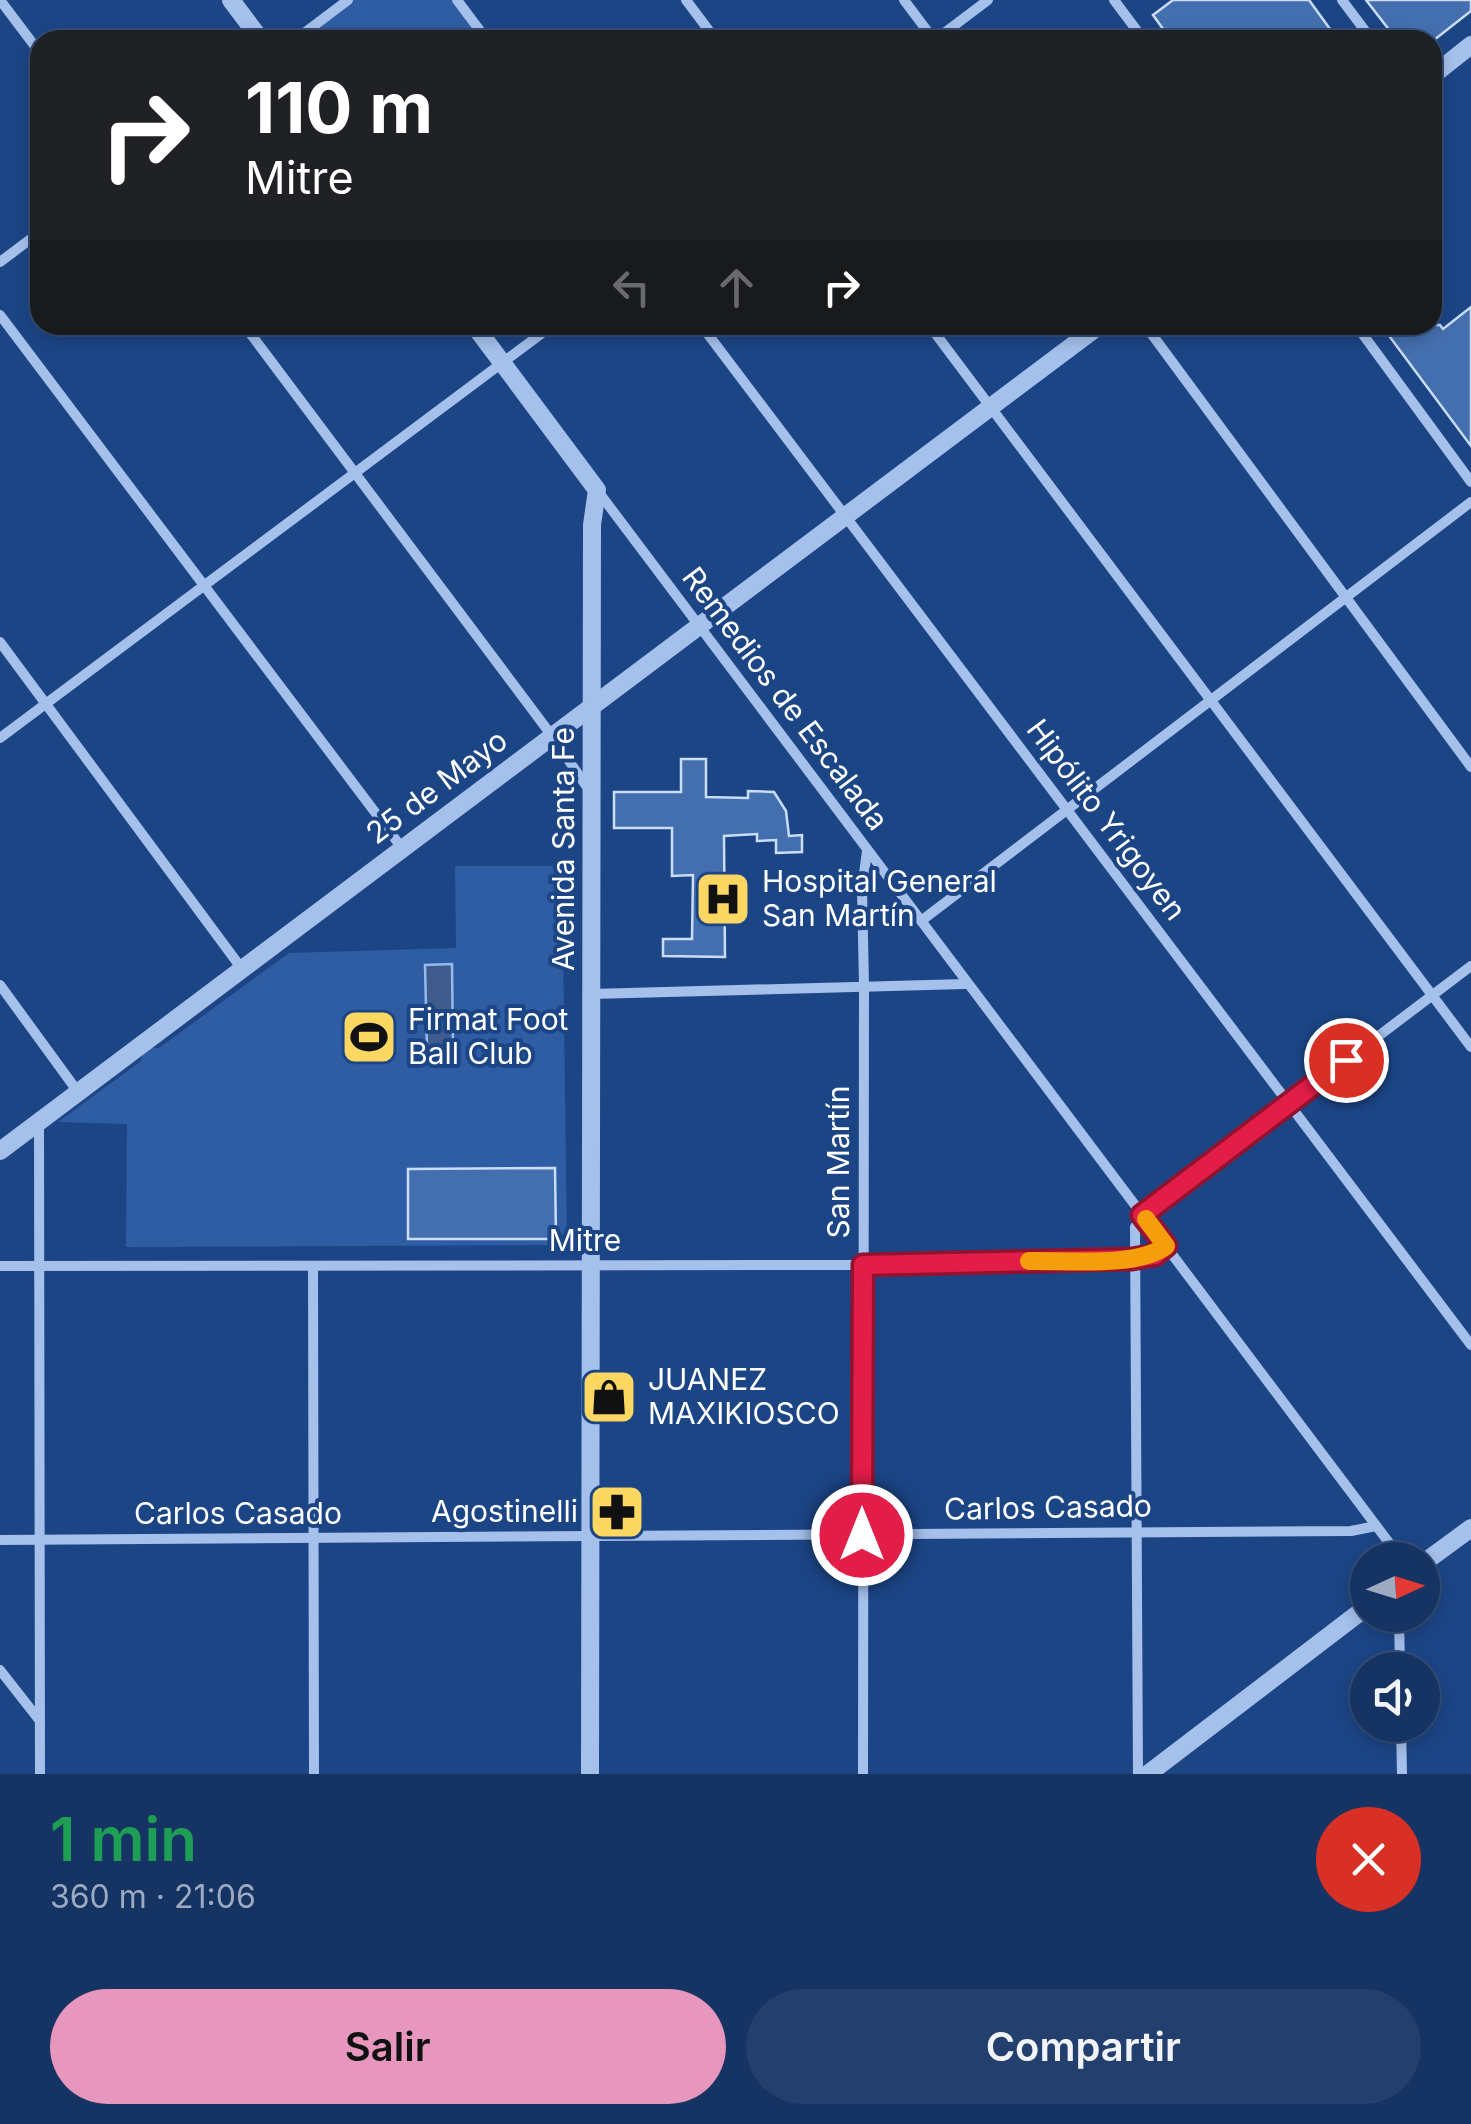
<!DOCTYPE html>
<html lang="es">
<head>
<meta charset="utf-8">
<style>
  body { margin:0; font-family:Inter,sans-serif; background:#223f6d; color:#f1f3f6; height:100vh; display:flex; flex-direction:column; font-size:38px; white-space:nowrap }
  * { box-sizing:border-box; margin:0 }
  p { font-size:32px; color:#9daabf }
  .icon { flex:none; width:55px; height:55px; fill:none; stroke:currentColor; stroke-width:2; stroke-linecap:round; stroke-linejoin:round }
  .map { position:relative; height:1774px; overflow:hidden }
  .side { display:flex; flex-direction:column; background:#153464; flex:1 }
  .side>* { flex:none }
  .banner { position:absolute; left:30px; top:30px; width:1412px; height:305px; border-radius:30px; box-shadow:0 5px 15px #0003,0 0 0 2px #344f78; background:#202124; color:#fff; overflow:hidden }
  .needle { width:65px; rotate:86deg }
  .tools { position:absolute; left:1350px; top:1542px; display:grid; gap:20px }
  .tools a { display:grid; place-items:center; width:90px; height:90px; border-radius:50%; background:#153464; box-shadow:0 5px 15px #0003,0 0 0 2px #344f78; font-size:50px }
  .pin { position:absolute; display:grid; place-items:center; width:85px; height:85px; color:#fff; margin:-42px; border:5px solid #fff; border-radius:50%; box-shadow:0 2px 10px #0007 }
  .me { position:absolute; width:110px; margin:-55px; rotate:0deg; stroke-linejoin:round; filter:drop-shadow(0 0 8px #0008) }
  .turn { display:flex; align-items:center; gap:35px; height:210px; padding:0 50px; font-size:45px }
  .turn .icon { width:130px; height:130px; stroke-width:2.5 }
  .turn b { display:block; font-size:70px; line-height:85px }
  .lanes { display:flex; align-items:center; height:95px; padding:0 50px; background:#0003; justify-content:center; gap:50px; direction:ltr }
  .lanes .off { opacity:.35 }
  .round { display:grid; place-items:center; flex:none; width:105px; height:105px; border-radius:52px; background:#223f6d }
  .headline { display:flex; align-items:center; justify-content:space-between; height:170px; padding:0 50px }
  h1 { font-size:60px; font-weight:600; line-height:75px; color:#1e9e55 }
  .primary-button { display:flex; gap:20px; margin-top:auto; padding:20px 50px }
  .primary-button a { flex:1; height:115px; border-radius:60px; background:#e797bd; color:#111; font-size:40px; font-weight:600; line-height:115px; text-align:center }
  .primary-button a+a { background:#223f6d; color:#f1f3f6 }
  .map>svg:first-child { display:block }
  .green { fill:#2f5da4 }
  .water { fill:#3f5c8d; stroke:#97baed; stroke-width:2.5 }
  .building { fill:#446faf; stroke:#c9dcf8; stroke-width:2.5 }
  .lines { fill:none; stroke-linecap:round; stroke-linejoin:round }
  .minor { stroke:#a4c0eb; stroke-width:10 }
  .tertiary { stroke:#a4c0eb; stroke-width:18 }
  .route-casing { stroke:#92132f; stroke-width:25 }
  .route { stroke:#e11d48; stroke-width:18 }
  .slow { stroke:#f59e0b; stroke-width:18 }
  .labels { text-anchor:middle; stroke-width:8; stroke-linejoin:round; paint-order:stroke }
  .street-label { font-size:30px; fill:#fff; stroke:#1c4586 }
  .poi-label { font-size:30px; fill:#fff; stroke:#1c4586; text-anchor:start }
</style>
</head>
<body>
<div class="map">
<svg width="1471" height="1774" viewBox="0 0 1471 1774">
  <rect width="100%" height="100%" fill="#1c4586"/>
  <g class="green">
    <polygon points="348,0 457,0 487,40 295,40"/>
    <polygon points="455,866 562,866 567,1245 126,1247 127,1124 58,1122 141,1061 142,1048 159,1048 289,953 456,948"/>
  </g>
  <polygon class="water" points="452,964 453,1049 439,1046 427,1049 425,965"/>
  <g class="building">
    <polygon points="1173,0 1309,0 1338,40 1171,40 1153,15"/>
    <polygon points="1366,0 1471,0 1471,11 1434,40 1397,40"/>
    <polygon points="1471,307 1471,446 1381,325 1440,325 1443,329"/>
    <polygon points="681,759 706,759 706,797 748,798 748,791 774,792 786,811 789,836 802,835 802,852 776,853 776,840 757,841 757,834 724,836 725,957 663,956 663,939 692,939 693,875 672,876 672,828 614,828 614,792 681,792"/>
    <polygon points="555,1168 556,1239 408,1239 408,1169"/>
  </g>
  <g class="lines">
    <g class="minor">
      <polyline points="0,0 40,53"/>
      <polyline points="457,0 487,40"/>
      <polyline points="686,0 716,40"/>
      <polyline points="904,0 934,40"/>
      <polyline points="1114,0 1144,40"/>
      <polyline points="1342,0 1372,40"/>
      <polyline points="295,40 348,0"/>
      <polyline points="935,40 988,0"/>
      <polyline points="0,262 40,232"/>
      <polyline points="0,315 402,848"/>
      <polyline points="244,325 552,736 589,790"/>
      <polyline points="701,325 1471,1345"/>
      <polyline points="929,325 1471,1047"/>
      <polyline points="1145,325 1471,767"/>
      <polyline points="1356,325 1471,482"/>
      <polyline points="597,490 1402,1560"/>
      <polyline points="0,642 242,969"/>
      <polyline points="0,738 553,325"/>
      <polyline points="921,921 1471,502"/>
      <polyline points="0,985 78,1092"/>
      <polyline points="591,994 965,984"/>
      <polyline points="39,1122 40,1774"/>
      <polyline points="0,1266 863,1265 1132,1259 1155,1255 1166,1246"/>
      <polyline points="313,1266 314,1774"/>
      <polyline points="0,1540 1351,1531 1376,1526"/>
      <polyline points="1399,1615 1400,1670"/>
      <polyline points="0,1670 40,1721"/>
      <polyline points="1401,1725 1402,1774"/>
      <polyline points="863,1774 864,986 862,889 867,851"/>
      <polyline points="1138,1774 1135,1227 1142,1215 1471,966"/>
    </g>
    <g class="tertiary">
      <polyline points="231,0 261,40"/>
      <polyline points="1432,76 1471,45"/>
      <polyline points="474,325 597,490 592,525 590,1774"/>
      <polyline points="0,1151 1100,325"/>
      <polyline points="1422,1564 1471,1528"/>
      <polyline points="1148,1774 1368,1606"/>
    </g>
  </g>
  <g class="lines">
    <g class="route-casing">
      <polyline id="route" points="862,1535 863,1265 1132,1259 1155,1255 1166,1246 1142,1215 1346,1060"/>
    </g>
    <use href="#route" class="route"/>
    <path class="slow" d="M1029,1261C1066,1260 1137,1268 1166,1246L1146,1219"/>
  </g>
  <defs>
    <g id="hospital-square" transform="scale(2.875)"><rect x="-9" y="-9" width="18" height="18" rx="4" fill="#fcd862" stroke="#1c4586"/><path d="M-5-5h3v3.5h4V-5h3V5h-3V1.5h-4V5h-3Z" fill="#111"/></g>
    <g id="stadium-square" transform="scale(2.875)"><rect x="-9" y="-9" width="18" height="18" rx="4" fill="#fcd862" stroke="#1c4586"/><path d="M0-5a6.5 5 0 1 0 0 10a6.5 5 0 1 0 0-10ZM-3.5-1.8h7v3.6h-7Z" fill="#111"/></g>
    <g id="shop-square" transform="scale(2.875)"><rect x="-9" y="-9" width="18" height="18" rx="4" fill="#fcd862" stroke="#1c4586"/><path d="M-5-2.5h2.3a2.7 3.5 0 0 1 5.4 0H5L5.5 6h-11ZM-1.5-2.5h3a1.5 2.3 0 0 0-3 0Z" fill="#111"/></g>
    <g id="pharmacy-square" transform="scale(2.875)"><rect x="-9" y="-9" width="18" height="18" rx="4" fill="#fcd862" stroke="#1c4586"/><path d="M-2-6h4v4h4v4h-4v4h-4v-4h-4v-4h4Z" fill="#111"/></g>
  </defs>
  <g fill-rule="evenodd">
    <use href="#hospital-square" x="723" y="899"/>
    <use href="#stadium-square" x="369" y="1037"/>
    <use href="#shop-square" x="609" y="1397"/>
    <use href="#pharmacy-square" x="617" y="1512"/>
  </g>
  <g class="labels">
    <g class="street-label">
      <text transform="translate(785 699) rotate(53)" y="10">Remedios de Escalada</text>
      <text transform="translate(437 787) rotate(-37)" y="10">25 de Mayo</text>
      <text transform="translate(1106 820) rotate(53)" y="10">Hipólito Yrigoyen</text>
      <text transform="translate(564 849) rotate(-90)" y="10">Avenida Santa Fe</text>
      <text transform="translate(839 1162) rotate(-90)" y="10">San Martín</text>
      <text x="585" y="1251">Mitre</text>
      <text transform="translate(1048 1508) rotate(-1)" y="10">Carlos Casado</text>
      <text x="238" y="1524">Carlos Casado</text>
    </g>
    <g class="poi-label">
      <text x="762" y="892">Hospital General<tspan x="762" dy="34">San Martín</tspan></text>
      <text x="408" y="1030">Firmat Foot<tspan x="408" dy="34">Ball Club</tspan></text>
      <text x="648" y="1390">JUANEZ<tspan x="648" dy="34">MAXIKIOSCO</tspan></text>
      <text x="578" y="1522" text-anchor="end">Agostinelli</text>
    </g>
  </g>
</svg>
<div class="tools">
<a><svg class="needle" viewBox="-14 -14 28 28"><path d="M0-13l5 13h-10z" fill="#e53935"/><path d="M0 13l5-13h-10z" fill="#9daabf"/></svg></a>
<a><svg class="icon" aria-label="sound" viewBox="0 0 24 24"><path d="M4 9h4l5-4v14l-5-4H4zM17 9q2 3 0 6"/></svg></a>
</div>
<div class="pin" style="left:1346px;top:1060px;background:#d93025"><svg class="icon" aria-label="arrive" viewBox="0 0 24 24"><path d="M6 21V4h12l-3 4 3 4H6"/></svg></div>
<svg class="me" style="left:862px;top:1535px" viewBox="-20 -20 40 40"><circle r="17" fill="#e11d48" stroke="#fff" stroke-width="3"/><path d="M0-11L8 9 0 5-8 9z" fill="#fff"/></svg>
<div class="banner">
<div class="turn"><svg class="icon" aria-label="right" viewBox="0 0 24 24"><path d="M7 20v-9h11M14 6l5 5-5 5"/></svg><div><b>110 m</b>Mitre</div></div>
<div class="lanes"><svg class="icon off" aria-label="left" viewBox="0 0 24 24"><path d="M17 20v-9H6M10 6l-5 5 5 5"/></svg><svg class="icon off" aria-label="ahead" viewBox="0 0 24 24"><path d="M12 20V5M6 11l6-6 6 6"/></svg><svg class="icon" aria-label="right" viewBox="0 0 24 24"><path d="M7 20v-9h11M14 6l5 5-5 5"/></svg></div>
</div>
</div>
<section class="side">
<div class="headline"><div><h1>1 min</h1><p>360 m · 21:06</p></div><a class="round" style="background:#d93025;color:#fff"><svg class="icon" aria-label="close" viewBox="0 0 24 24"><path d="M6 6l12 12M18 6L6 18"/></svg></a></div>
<div class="primary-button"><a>Salir</a><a>Compartir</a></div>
</section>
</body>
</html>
